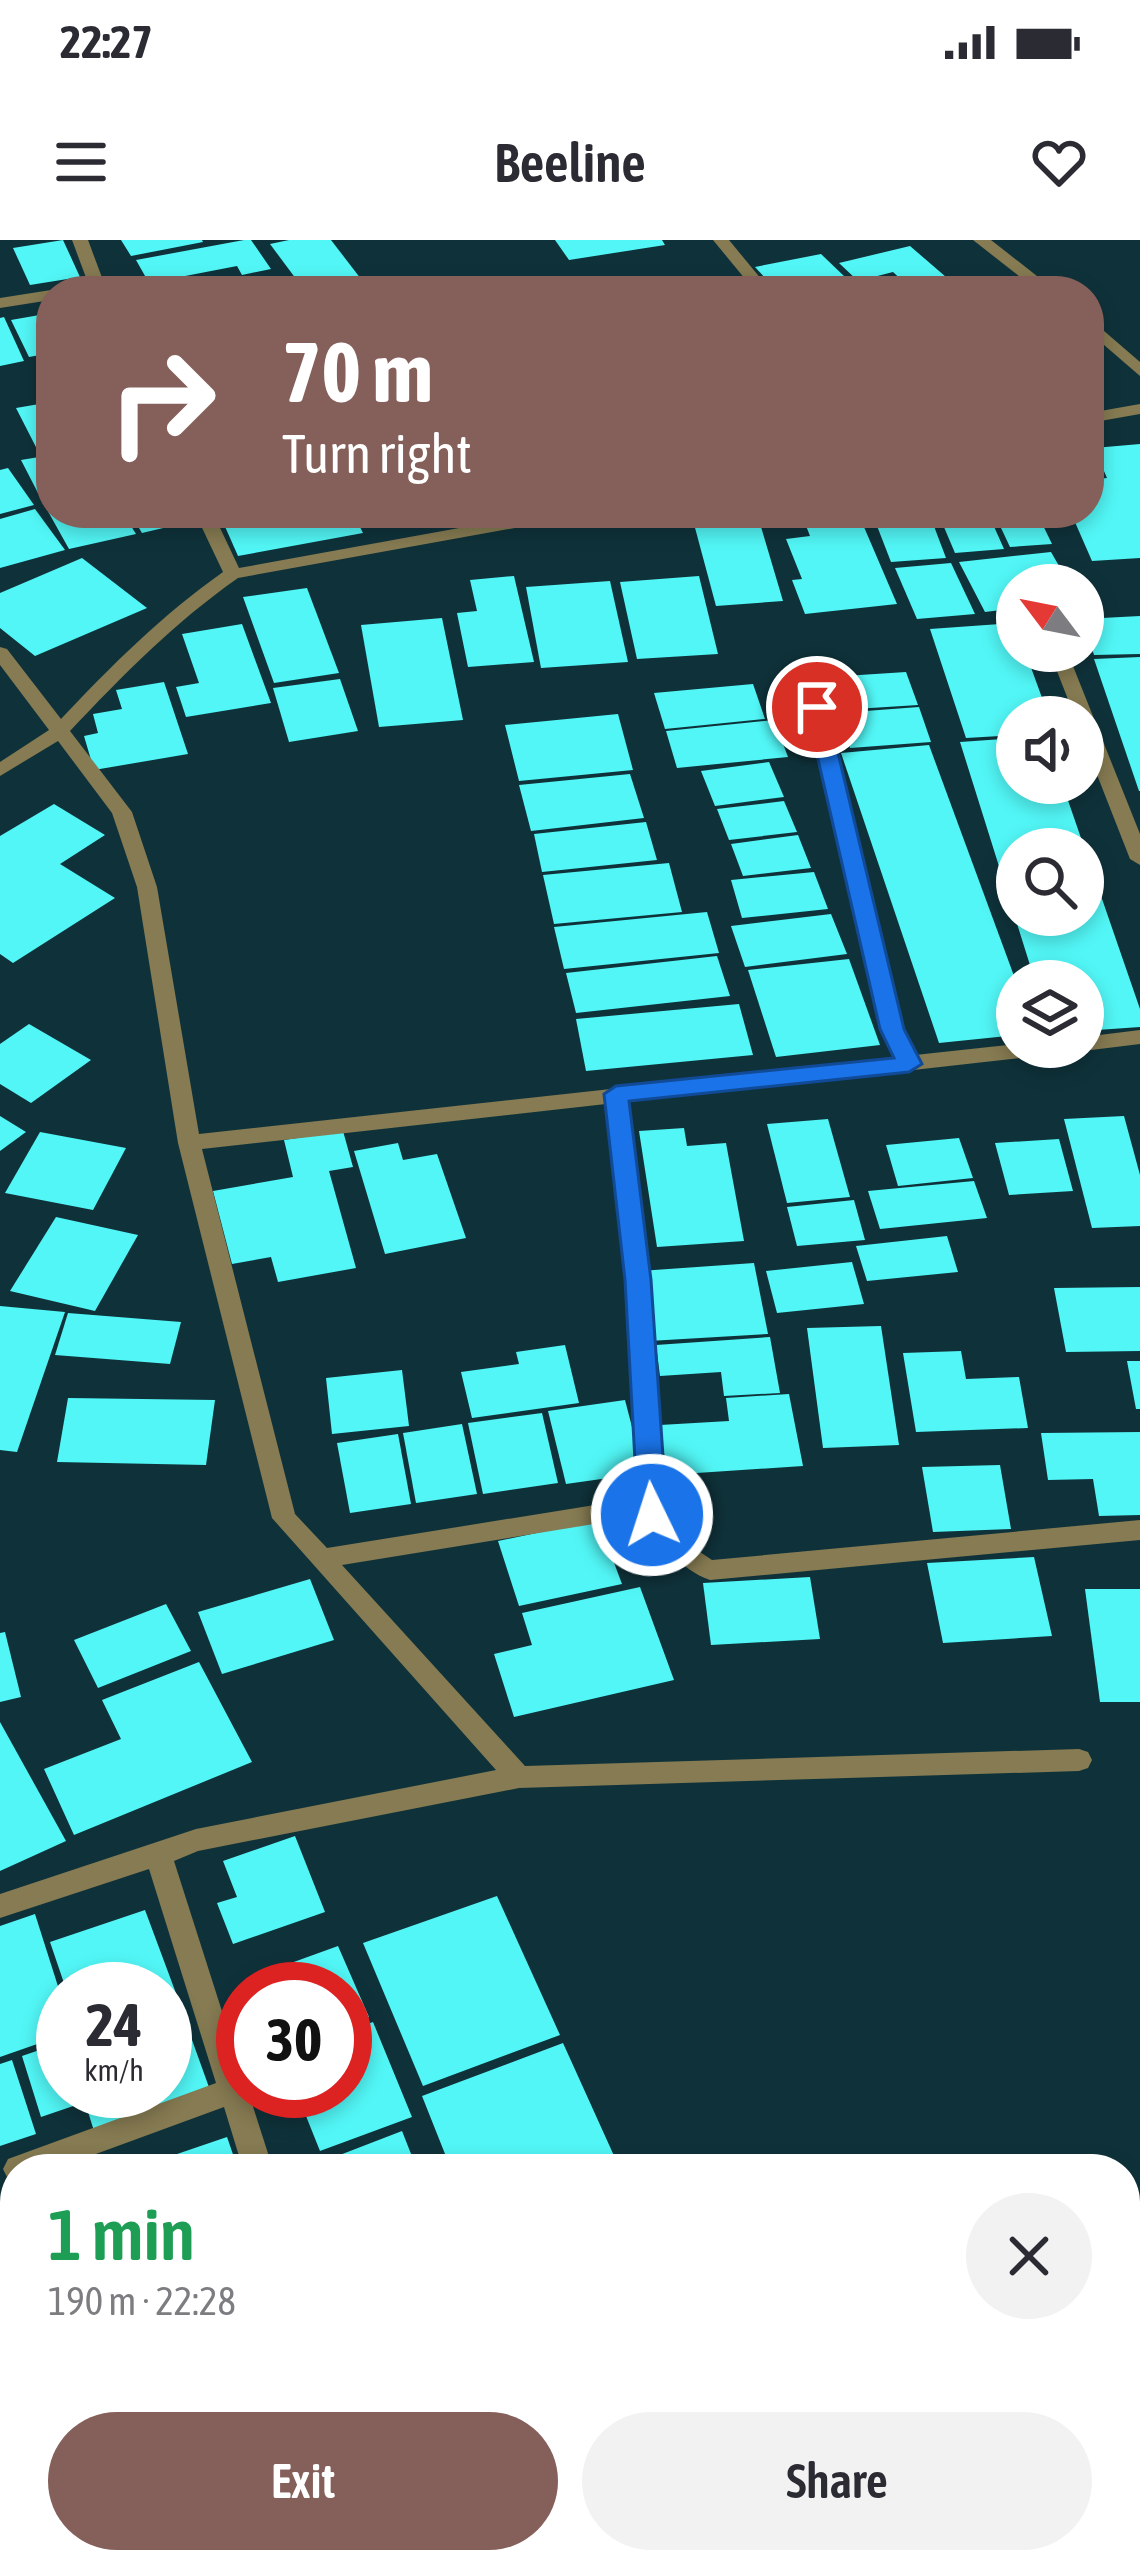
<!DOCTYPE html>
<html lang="en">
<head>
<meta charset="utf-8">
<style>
  body { margin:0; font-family:"Asap Condensed",sans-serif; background:#f2f2f3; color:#2b2b33; height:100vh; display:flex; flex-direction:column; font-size:45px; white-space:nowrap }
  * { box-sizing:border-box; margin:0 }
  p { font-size:39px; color:#7c7c81 }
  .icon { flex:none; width:66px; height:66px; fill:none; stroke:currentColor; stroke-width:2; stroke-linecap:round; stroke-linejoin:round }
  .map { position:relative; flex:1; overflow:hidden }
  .details { position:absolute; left:0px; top:1914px; width:1140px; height:420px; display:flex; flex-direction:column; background:#fff; border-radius:48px 48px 0 0; box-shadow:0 6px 18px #0003 }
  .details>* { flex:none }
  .top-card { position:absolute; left:36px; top:36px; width:1068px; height:252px; border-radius:48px; box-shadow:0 6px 18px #0003; background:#855f59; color:#fff; overflow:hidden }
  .needle { width:78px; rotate:302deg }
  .tools { position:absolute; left:996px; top:324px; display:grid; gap:24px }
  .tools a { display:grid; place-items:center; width:108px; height:108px; border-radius:50%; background:#fff; box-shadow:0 6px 18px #0003; font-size:60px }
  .speed { position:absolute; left:36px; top:1722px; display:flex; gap:24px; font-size:60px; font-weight:700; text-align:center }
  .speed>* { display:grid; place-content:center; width:156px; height:156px; border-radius:50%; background:#fff; box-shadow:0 6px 18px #0003; line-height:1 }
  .speed small { font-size:30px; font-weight:400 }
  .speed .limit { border:18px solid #d22; background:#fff; color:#111 }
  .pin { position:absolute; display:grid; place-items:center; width:102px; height:102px; color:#fff; margin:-51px; border:6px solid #fff; border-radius:50%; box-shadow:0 3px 12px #0007 }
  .me { position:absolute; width:132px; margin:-66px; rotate:356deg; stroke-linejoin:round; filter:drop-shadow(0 0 9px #0008) }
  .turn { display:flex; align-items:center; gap:42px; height:252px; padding:0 48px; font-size:54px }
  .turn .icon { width:156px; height:156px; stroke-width:2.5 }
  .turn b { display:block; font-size:84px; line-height:102px }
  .round { display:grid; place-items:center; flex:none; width:126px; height:126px; border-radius:63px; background:#f2f2f3 }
  .overview { display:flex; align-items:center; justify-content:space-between; height:204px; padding:0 48px }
  h1 { font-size:72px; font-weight:600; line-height:90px; color:#1e9e55 }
  .primary-button { display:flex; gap:24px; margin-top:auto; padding:24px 48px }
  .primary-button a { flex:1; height:138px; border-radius:72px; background:#855f59; color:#fff; font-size:48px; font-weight:600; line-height:138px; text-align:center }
  .primary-button a+a { background:#f2f2f3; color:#2b2b33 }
  .status { display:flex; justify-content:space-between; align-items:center; height:84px; padding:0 60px; background:#fff; direction:ltr }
  .status svg { height:33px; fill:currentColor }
  header { display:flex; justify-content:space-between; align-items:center; height:156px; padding:0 48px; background:#fff; font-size:54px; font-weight:600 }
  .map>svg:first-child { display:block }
  .building { fill:#52f6f6; fill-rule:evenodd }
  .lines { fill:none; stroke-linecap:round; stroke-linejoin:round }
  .street { fill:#867b52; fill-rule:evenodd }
  .route { fill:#1a73e8; stroke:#114b97; stroke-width:3 }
</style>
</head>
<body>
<div class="status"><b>22:27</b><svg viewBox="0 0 49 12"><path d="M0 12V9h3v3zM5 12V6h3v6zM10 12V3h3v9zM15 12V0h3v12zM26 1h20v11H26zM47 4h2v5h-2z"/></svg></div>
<header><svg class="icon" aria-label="menu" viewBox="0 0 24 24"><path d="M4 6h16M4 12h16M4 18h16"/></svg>Beeline<svg class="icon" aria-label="heart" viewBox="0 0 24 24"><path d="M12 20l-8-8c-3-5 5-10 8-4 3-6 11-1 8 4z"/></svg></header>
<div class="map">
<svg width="1140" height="2334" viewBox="0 0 1140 2334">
  <rect width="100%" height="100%" fill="#0f323a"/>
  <g class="building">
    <polygon points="63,0 80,37 30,45 13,8"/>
    <polygon points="121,0 202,0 203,2 131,16"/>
    <polygon points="244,0 251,0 271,29 242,35 237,26 149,43 136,20"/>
    <polygon points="289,0 331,0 361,39 305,51 270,4"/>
    <polygon points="555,0 662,0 665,5 569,20"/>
    <polygon points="910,6 946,37 908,46 893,32 858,41 839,23"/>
    <polygon points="821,14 845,37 777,51 755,27"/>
    <polygon points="280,41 285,51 232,51 232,48"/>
    <polygon points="51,73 51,113 29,117 11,80"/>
    <polygon points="4,77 24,121 0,126 0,78"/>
    <polygon points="51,162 51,209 38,211 16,168"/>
    <polygon points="1140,204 1140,318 1092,321 1071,273 1089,273 1089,240 1107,238 1094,208"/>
    <polygon points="51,215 51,250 38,253 21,220"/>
    <polygon points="8,228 34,265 0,274 0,230"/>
    <polygon points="51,255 51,273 123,273 136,294 69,309 40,257"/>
    <polygon points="35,269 65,310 0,328 0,279"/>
    <polygon points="130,273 188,273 193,281 142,293"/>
    <polygon points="219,273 353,273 363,293 238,316"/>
    <polygon points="801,273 858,273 897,364 805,374 792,340 802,339 786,299 810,296"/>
    <polygon points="872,273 929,273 946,318 891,322"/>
    <polygon points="938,273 988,273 1004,309 955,313"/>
    <polygon points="994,273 1037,273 1052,304 1010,307"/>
    <polygon points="759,280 783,361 716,366 694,284"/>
    <polygon points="1051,312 1070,345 1017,345 1017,368 985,372 959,322"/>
    <polygon points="82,318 147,368 35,416 0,388 0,353"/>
    <polygon points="951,323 975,374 917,379 895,328"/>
    <polygon points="514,336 534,422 468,427 457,373 477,371 470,340"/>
    <polygon points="699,336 718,414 637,419 620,342"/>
    <polygon points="610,341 628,422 541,428 526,347"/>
    <polygon points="307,348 339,433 274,443 243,357"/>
    <polygon points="1140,376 1140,414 1094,415 1083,379"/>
    <polygon points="442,378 463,480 379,487 361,385"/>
    <polygon points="1014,383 1017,411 1025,411 1049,477 1017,477 1017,495 966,498 930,389"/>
    <polygon points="242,384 271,463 186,477 176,447 199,443 182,394"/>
    <polygon points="1140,417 1140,551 1139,551 1094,419"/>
    <polygon points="906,432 918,465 839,470 829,437"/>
    <polygon points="340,439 358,491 289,502 273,448"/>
    <polygon points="164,442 188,514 94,530 84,496 98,493 93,474 122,469 116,450"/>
    <polygon points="753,444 765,479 665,489 654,453"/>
    <polygon points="919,467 931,502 850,508 839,473"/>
    <polygon points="618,474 633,530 519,541 505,485"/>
    <polygon points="774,480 788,517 677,528 666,491"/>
    <path d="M1017,498V543H1062L1140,769V787L1083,791V741H1035L960,502ZM1017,609H1083V675H1017Z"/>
    <polygon points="929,505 1017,744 1017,795 939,803 841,513"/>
    <polygon points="769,522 784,557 715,566 701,531"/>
    <polygon points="630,534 644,578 531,591 519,545"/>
    <polygon points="784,561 797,592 729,600 717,569"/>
    <polygon points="54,564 105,595 60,624 115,658 13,723 0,714 0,596"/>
    <polygon points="646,582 657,620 542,632 534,594"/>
    <polygon points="798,595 811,628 743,636 731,604"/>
    <polygon points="669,623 682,672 554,684 543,635"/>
    <polygon points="814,632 828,669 742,678 731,640"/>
    <polygon points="707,672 719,713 564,729 554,687"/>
    <polygon points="831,674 847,714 745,727 731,686"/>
    <polygon points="717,716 730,756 576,773 566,733"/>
    <polygon points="849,719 880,805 776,817 748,730"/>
    <polygon points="739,764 753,815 586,831 576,779"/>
    <polygon points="29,784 91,820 31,863 0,844 0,804"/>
    <polygon points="0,876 26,892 0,911"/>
    <polygon points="1124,876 1140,935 1140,986 1092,988 1064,879"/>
    <polygon points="828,879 850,957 787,963 767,884"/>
    <polygon points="684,888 687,906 726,903 744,1001 657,1007 639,891"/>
    <polygon points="343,891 353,927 329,931 356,1028 278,1042 271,1017 232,1024 213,951 293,937 284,900"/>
    <polygon points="40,892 126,908 93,970 5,953"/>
    <polygon points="959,898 973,938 898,946 886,905"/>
    <polygon points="1059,899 1073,951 1009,955 995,903"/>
    <polygon points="398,903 403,920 437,914 466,998 385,1014 354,911"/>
    <polygon points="974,941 987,978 880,989 868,951"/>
    <polygon points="854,960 865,1000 797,1006 787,967"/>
    <polygon points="56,977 138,995 95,1071 10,1051"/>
    <polygon points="947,996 958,1032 867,1041 856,1006"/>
    <polygon points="852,1022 864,1064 777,1073 766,1031"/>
    <polygon points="754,1023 768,1094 649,1101 640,1031"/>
    <polygon points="1140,1047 1140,1111 1066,1112 1054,1048"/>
    <polygon points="0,1066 65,1072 17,1212 0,1210"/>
    <polygon points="68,1073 181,1082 170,1124 55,1115"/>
    <polygon points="881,1086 899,1205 823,1208 807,1088"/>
    <polygon points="770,1097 780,1153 724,1156 721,1132 660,1136 656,1105"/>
    <polygon points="565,1105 579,1163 472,1178 461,1132 519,1124 516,1112"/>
    <polygon points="961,1111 966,1139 1019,1137 1028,1188 916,1192 903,1113"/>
    <polygon points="1127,1121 1140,1121 1140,1169 1136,1169"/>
    <polygon points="402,1130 409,1186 332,1194 326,1138"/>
    <polygon points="789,1154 803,1226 667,1235 660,1185 729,1181 726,1158"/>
    <polygon points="68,1158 215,1160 206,1225 57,1222"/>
    <polygon points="625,1160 644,1233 566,1244 548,1171"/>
    <polygon points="542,1173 558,1243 483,1254 468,1183"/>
    <polygon points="462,1184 477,1254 416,1263 403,1193"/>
    <polygon points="1140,1192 1140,1275 1099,1276 1093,1239 1048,1240 1041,1193"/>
    <polygon points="398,1194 411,1264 350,1273 337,1203"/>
    <polygon points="1000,1225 1011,1289 933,1292 922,1227"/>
    <polygon points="598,1280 622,1344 519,1366 498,1301"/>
    <polygon points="1034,1317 1052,1396 943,1403 927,1323"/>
    <polygon points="810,1337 820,1399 711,1405 703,1343"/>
    <polygon points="310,1339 334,1400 222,1434 198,1372"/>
    <polygon points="640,1347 674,1440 514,1477 494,1414 532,1405 522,1373"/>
    <polygon points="1085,1349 1140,1349 1140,1462 1100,1462"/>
    <polygon points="166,1364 191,1411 98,1448 74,1400"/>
    <polygon points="5,1392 21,1457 0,1462 0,1393"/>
    <polygon points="199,1422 252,1522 74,1595 44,1529 121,1499 102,1460"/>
    <polygon points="0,1482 66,1601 0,1631"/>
    <polygon points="295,1596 325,1672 233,1704 217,1663 237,1657 223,1621"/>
    <polygon points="497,1656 560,1795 423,1846 363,1703"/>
    <polygon points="145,1670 177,1756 165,1760 165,1749 66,1749 50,1702"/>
    <polygon points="35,1674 63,1762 63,1795 0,1817 0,1686"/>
    <polygon points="338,1706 369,1777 345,1786 345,1749 260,1749 255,1736"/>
    <polygon points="178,1761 210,1850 94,1891 85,1862 41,1877 22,1816 63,1802 63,1851 165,1851 165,1766"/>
    <polygon points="373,1782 412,1877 320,1911 296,1851 345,1851 345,1792"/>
    <polygon points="563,1803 620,1929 542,1929 540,1923 525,1929 451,1929 422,1856"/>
    <polygon points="12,1820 36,1894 0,1906 0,1824"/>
    <polygon points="402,1891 417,1929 321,1929 319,1923"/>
    <polygon points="227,1897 238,1929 136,1929 136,1928"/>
    <polygon points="6,1975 15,1998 15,2115 0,2123 0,1978"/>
    <polygon points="1125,2130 1140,2162 1140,2325 1119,2332 1113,2319 1125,2319"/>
    <polygon points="106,2319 339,2319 339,2320 296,2334 109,2334"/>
    <polygon points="566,2319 665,2319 670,2334 571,2334"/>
    <polygon points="677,2319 843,2319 849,2334 682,2334"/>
  </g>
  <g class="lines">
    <g class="street">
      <polygon points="72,0 88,0 107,51 91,51"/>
      <polygon points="713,0 729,0 771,51 755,51"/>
      <polygon points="973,0 991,0 1056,51 1038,51"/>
      <polygon points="51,50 54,51 51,60 0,68 0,58"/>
      <polygon points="1089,78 1140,122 1140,136 1089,92"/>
      <polygon points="1140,164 1140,174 1089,183 1089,173"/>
      <path d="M195,273H213L239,328L541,273H579L570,278L238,338C175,382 123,435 70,491L132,572L157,647L199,894L895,818L881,789L808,467L810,463H824L903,789L915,815L1017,804L1066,807L1055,814L628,862L650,1040L664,1274L697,1310L712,1320L1140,1280V1300L710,1340C674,1328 663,1294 631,1278L342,1325L525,1526L1079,1509L1088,1512L1092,1520L1088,1528L1079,1531L519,1548L198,1611L174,1621L243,1837V1851H248L273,1929H243L224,1867L55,1929H15V1941L8,1939L3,1929L8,1919L216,1843L149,1629L0,1678V1654L196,1589L496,1530L272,1278L178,903L137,647L112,573L58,501L0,536V522L49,490L0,425V407L7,409L61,479C112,425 162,375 223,332ZM606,864L626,1040L639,1261L632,1259L327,1308L295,1274L202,909Z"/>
      <polygon points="1049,411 1067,411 1140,594 1140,625 1130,619 1083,499 1083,477 1075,477"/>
      <polygon points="1140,790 1140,804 1083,811 1074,807 1083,807 1083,797"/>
      <polygon points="15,2231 15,2263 0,2268 0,2236"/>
    </g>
  </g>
  <polygon class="route" points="817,460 827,467 904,789 922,824 909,832 629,861 651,1040 667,1275 652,1286 638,1275 625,1040 604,854 616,846 894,818 880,789 806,467"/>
</svg>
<div class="tools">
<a><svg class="needle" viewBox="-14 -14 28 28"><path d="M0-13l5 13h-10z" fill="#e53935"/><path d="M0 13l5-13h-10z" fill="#7c7c81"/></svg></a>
<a><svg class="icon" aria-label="sound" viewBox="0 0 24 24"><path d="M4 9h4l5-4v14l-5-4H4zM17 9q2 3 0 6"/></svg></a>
<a><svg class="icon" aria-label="search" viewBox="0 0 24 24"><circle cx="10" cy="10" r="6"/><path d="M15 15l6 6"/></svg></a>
<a><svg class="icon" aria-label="layers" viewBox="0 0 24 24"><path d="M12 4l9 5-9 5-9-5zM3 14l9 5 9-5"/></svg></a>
</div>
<div class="speed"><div>24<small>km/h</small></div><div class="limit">30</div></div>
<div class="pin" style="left:817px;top:467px;background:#d93025"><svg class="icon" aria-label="arrive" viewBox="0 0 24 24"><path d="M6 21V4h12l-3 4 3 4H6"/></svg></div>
<svg class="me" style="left:652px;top:1275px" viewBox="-20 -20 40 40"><circle r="17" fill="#1a73e8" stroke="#fff" stroke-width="3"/><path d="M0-11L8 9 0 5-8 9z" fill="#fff"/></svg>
<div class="top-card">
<div class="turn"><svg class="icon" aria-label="right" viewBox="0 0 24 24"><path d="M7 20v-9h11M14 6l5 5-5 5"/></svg><div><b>70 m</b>Turn right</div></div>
</div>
<section class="details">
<div class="overview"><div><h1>1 min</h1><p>190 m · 22:28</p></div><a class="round"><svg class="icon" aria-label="close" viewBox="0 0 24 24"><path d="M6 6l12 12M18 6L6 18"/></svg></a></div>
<div class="primary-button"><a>Exit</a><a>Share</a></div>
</section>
</div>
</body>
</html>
